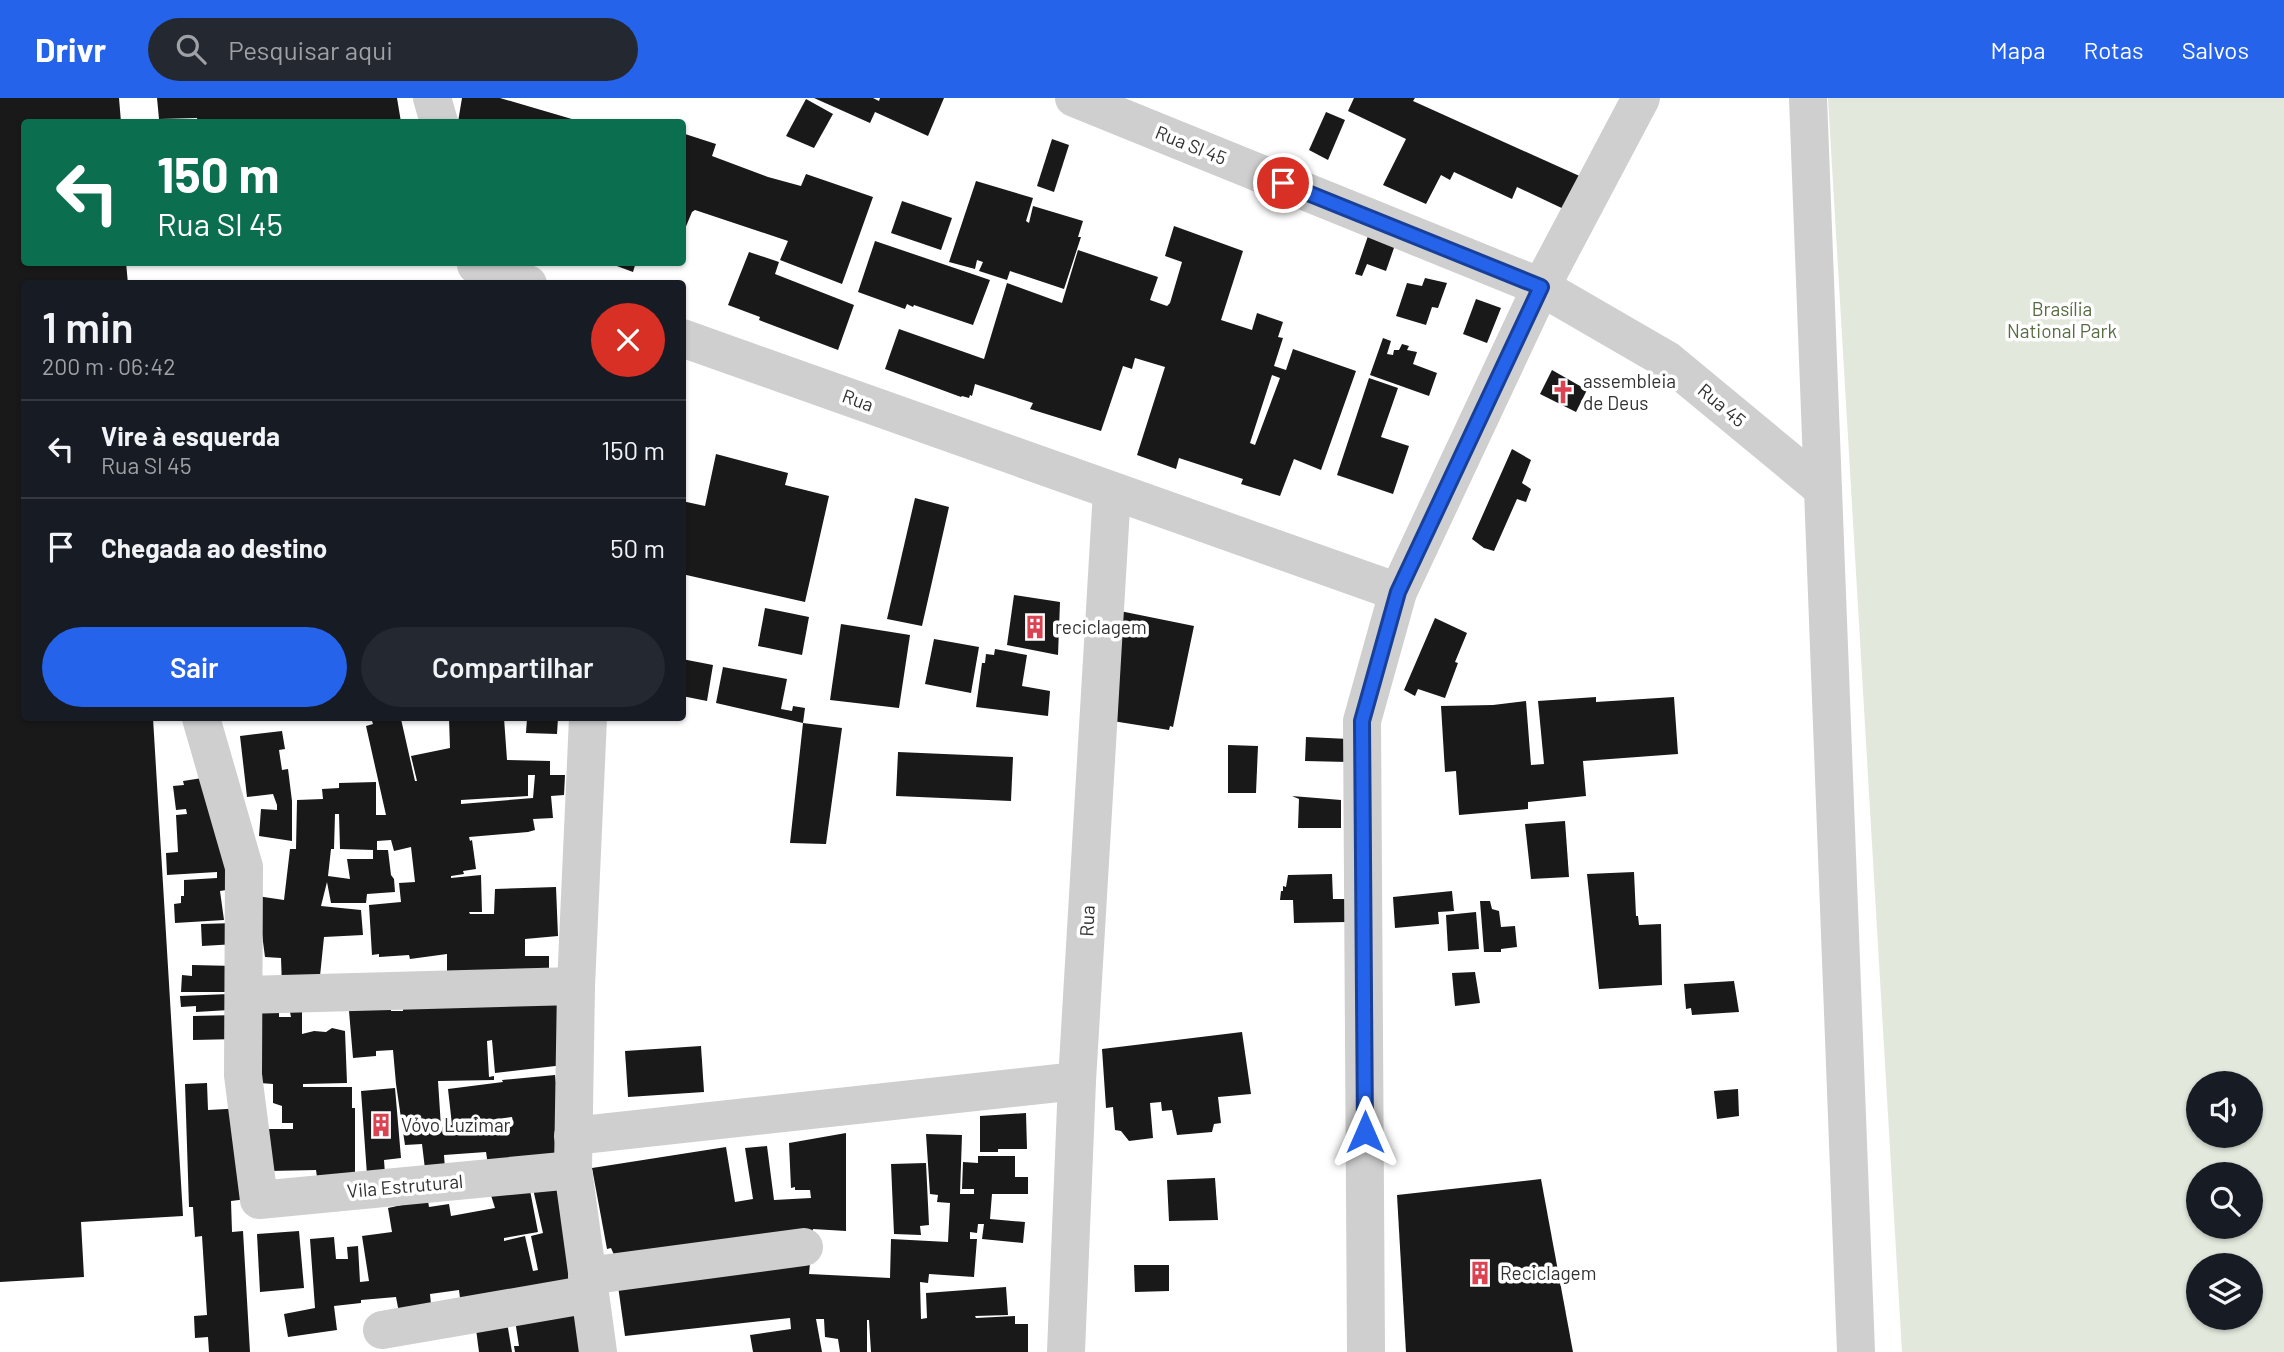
<!DOCTYPE html>
<html lang="pt">
<head>
<meta charset="utf-8">
<style>
  body { margin:0; font-family:Barlow,sans-serif; background:#242831; color:#f1f3f6; height:100vh; display:flex; flex-direction:column; font-size:26px; white-space:nowrap }
  * { box-sizing:border-box; margin:0 }
  p { font-size:23px; color:#9ea1a6 }
  .icon { flex:none; width:38px; height:38px; fill:none; stroke:currentColor; stroke-width:2; stroke-linecap:round; stroke-linejoin:round }
  .map { position:relative; flex:1; overflow:hidden }
  .sheet { position:absolute; left:21px; top:182px; width:665px; height:441px; display:flex; flex-direction:column; background:#171b24; border-radius:7px; box-shadow:0 2px 5px #0004 }
  .sheet>* { flex:none }
  .banner { position:absolute; left:21px; top:21px; width:665px; height:147px; border-radius:7px; box-shadow:0 2px 5px #0004; background:#0b6e4f; color:#fff; overflow:hidden }
  .fabs { position:absolute; left:2186px; top:973px; display:grid; gap:14px }
  .fabs a { display:grid; place-items:center; width:77px; height:77px; border-radius:50%; background:#171b24; box-shadow:0 2px 5px #0004; font-size:35px }
  .pin { position:absolute; display:grid; place-items:center; width:60px; height:60px; color:#fff; margin:-30px; border:4px solid #fff; border-radius:50%; box-shadow:0 2px 7px #0007 }
  .me { position:absolute; width:77px; margin:-38px; rotate:0deg; stroke-linejoin:round; filter:drop-shadow(0 0 5px #0008) }
  .turn { display:flex; align-items:center; gap:24px; height:147px; padding:0 21px; font-size:32px }
  .turn .icon { width:91px; height:91px; stroke-width:2.5 }
  .turn b { display:block; font-size:49px; line-height:60px }
  .round { display:grid; place-items:center; flex:none; width:74px; height:74px; border-radius:37px; background:#242831 }
  .overview { display:flex; align-items:center; justify-content:space-between; height:119px; padding:0 21px }
  h1 { font-size:42px; font-weight:600; line-height:52px }
  .primary-button { display:flex; gap:14px; margin-top:auto; padding:14px 21px }
  .primary-button a { flex:1; height:80px; border-radius:42px; background:#2563eb; color:#fff; font-size:28px; font-weight:600; line-height:80px; text-align:center }
  .primary-button a+a { background:#242831; color:#f1f3f6 }
  ul { padding:0; list-style:none }
  li { display:flex; align-items:center; gap:21px; height:98px; padding:0 21px; border-top:2px solid #363941 }
  li div { flex:1 }
  li b { display:block; font-size:26px }
  li em { font-style:normal }
  header { display:flex; align-items:center; gap:42px; box-sizing:border-box; height:98px; padding:0 35px; background:#2563eb; color:#fff }
  header strong { font-size:33px }
  nav { display:flex; gap:38px; margin-inline-start:auto; font-size:24px }
  .search { width:490px; height:63px; background:#242831; display:flex; align-items:center; gap:18px; box-sizing:border-box; padding:0 24px; border-radius:38px; color:#9ea1a6; font-size:26px }
  .map>svg:first-child { display:block }
  .green { fill:#e2e8dc; fill-rule:evenodd }
  .building { fill:#191919; fill-rule:evenodd }
  .lines { fill:none; stroke-linecap:round; stroke-linejoin:round }
  .minor { stroke:#cfcfcf; stroke-width:38 }
  .route-casing { stroke:#184099; stroke-width:18 }
  .route { stroke:#2563eb; stroke-width:12 }
  .labels { text-anchor:middle; stroke-width:7; stroke-linejoin:round; paint-order:stroke }
  .street-label { font-size:19px; fill:#323232; stroke:#fff }
  .park-label { font-size:19px; fill:#566c41; stroke:#fff }
  .poi-label { font-size:19px; fill:#323232; stroke:#fff; text-anchor:start }
</style>
</head>
<body>
<header>
<strong>Drivr</strong>
<div class="search"><svg class="icon" aria-label="search" viewBox="0 0 24 24"><circle cx="10" cy="10" r="6"/><path d="M15 15l6 6"/></svg>Pesquisar aqui</div>
<nav><a>Mapa</a><a>Rotas</a><a>Salvos</a></nav>
</header>
<div class="map">
<svg width="2284" height="1254" viewBox="0 0 2284 1254">
  <rect width="100%" height="100%" fill="#fff"/>
  <path class="green" d="M1828,0H2284V1254H1902ZM2198,985H2250V1038H2198ZM2198,1076H2250V1129H2198ZM2198,1167H2250V1220H2198Z"/>
  <g class="building">
    <polygon points="0,0 119,0 121,24 24,24 24,164 126,164 128,186 24,186 24,620 153,620 183,1118 81,1124 84,1179 0,1184"/>
    <polygon points="157,0 397,0 401,24 198,24 197,20 159,21"/>
    <polygon points="462,0 500,0 582,24 458,24"/>
    <polygon points="814,0 873,0 879,3 880,0 944,0 928,38 875,14 870,25"/>
    <polygon points="1354,0 1415,0 1413,3 1584,80 1568,113 1517,89 1512,101 1454,74 1450,82 1441,77 1426,106 1383,87 1406,41 1348,13"/>
    <polygon points="806,1 833,16 814,50 786,38"/>
    <polygon points="1326,14 1345,22 1328,62 1309,52"/>
    <polygon points="682,35 716,46 712,58 768,79 801,88 806,76 873,99 842,186 780,162 788,143 695,112 692,114 682,138"/>
    <polygon points="1052,41 1069,47 1054,94 1037,88"/>
    <polygon points="976,83 1033,100 1026,123 1029,125 1033,108 1083,123 1078,139 1081,139 1064,191 1010,173 1007,182 979,173 983,164 977,162 975,171 949,164"/>
    <polygon points="902,103 952,120 941,152 891,135"/>
    <path d="M1174,128L1243,153L1221,222L1252,232L1257,215L1283,224L1278,239L1283,240L1274,268L1286,272L1293,251L1356,273L1321,372L1294,361L1280,398L1241,386L1243,381L1179,360L1176,371L1137,357L1165,269L1135,260L1132,271L1123,268L1101,333L1030,311L1033,305L975,286L972,298L970,297L969,300L962,298L961,299L885,271L899,231L984,261L1007,185L1062,205L1078,152L1158,179L1150,202L1167,208L1170,205L1182,164L1165,158ZM1272,277L1280,280L1255,347L1250,345Z"/>
    <polygon points="1369,135 1395,147 1386,173 1367,166 1362,178 1355,176"/>
    <polygon points="875,143 990,182 973,227 914,207 913,209 907,206 905,211 858,194"/>
    <polygon points="749,154 779,164 775,176 854,207 838,252 759,222 760,219 728,207"/>
    <polygon points="606,164 636,164 633,174"/>
    <polygon points="1425,180 1447,185 1438,210 1432,209 1426,227 1396,218 1407,185 1422,188"/>
    <polygon points="1476,201 1501,210 1487,245 1463,236"/>
    <polygon points="1383,240 1391,243 1387,256 1393,257 1394,252 1399,252 1402,246 1409,248 1407,252 1417,254 1413,266 1437,275 1429,298 1370,277"/>
    <polygon points="1552,272 1587,292 1576,314 1540,296"/>
    <polygon points="1369,280 1398,290 1381,339 1409,348 1393,396 1337,377"/>
    <polygon points="1512,351 1531,362 1522,385 1531,391 1526,404 1517,401 1494,453 1484,450 1472,441"/>
    <polygon points="716,356 788,375 785,387 829,398 805,504 682,476 682,403 705,408"/>
    <polygon points="915,400 949,409 922,528 887,521"/>
    <polygon points="1014,497 1060,504 1058,557 1007,547"/>
    <polygon points="765,510 809,519 802,557 758,548"/>
    <polygon points="1120,513 1194,528 1173,629 1170,628 1169,632 1100,621"/>
    <polygon points="1435,520 1467,535 1455,564 1458,565 1445,600 1418,591 1415,598 1404,592"/>
    <polygon points="841,526 910,537 899,610 830,602"/>
    <polygon points="934,541 979,549 971,595 925,586"/>
    <polygon points="995,551 1027,557 1022,588 1050,593 1048,618 976,609 982,565 985,565 986,556 994,557"/>
    <polygon points="682,561 713,567 707,603 682,598"/>
    <polygon points="723,569 787,581 781,611 792,613 793,608 805,610 803,625 716,605"/>
    <polygon points="1596,599 1596,604 1674,599 1678,656 1583,663 1586,698 1528,704 1528,711 1459,717 1456,673 1445,674 1441,608 1493,607 1526,603 1531,667 1544,666 1538,603"/>
    <path d="M371,620L401,621L415,683H417L411,658L450,650L449,620H504L507,662L550,663V677H565L564,697L551,698L553,720L533,721L535,732L528,734L469,739L470,743L472,742L476,771L463,773L464,776L451,778V780L481,777L482,814H469L470,816H494L495,791L556,789L558,838L525,841V858H549V878L447,879V856L410,861L409,857L379,859V856L372,857L369,807L401,804L399,785L415,784L411,749L394,753L391,742L377,743V752H388L391,777L394,781L395,794L367,796L366,805H331L327,784L321,808L361,812L363,837L324,839L320,878L282,888L281,860L265,859L257,798L284,802L290,751H296L297,702L323,701L322,691L339,690V685L376,684V717H386L366,628L373,626ZM528,677H535L533,700L461,706V702L528,698ZM335,716H339L340,751L373,752V761H347L350,781L328,778L331,751H334Z"/>
    <polygon points="527,620 558,620 557,636 526,635"/>
    <polygon points="803,625 842,630 826,746 790,745"/>
    <polygon points="282,633 285,651 279,652 282,672 288,671 292,703 292,743 259,738 261,711 277,712 277,707 273,696 247,699 240,638"/>
    <polygon points="1306,639 1349,641 1348,664 1305,663"/>
    <polygon points="1228,647 1258,648 1256,695 1228,695"/>
    <polygon points="898,654 1013,659 1011,703 896,698"/>
    <polygon points="215,678 239,790 220,793 224,822 175,825 174,806 181,805 181,798 184,798 184,782 217,780 217,774 167,777 166,755 178,754 176,717 187,716 186,711 176,712 173,688 184,687 183,683"/>
    <polygon points="1292,698 1341,702 1341,730 1298,730 1299,701"/>
    <polygon points="1565,723 1569,779 1531,781 1525,726"/>
    <polygon points="1634,774 1636,818 1638,818 1639,827 1661,826 1662,887 1599,891 1587,776"/>
    <polygon points="1332,776 1333,801 1346,801 1347,824 1294,825 1293,802 1280,802 1281,793 1283,793 1283,788 1286,789 1288,777"/>
    <polygon points="1452,793 1454,813 1438,814 1439,826 1395,830 1393,799"/>
    <polygon points="1480,803 1490,803 1492,811 1499,813 1501,829 1515,828 1517,849 1501,851 1501,854 1484,854"/>
    <polygon points="1476,814 1479,851 1448,853 1446,817"/>
    <polygon points="236,825 236,846 202,848 201,826"/>
    <polygon points="192,867 235,868 234,894 181,894 182,877 192,878"/>
    <polygon points="1475,874 1480,905 1455,908 1452,875"/>
    <polygon points="1734,883 1739,914 1692,917 1691,910 1686,911 1684,886"/>
    <polygon points="229,896 229,912 196,914 196,908 181,909 180,898"/>
    <path d="M563,899L564,967L495,975L492,942L487,943L489,979L494,978V982L438,983L441,1029L452,1027L448,991L503,984L502,982L555,977L565,1055L488,1067L486,1054L444,1057L445,1071H425L422,1046L405,1047L396,986L393,952L376,953V958L353,960L349,913L391,908V913H403V902ZM512,1019L513,1024L484,1028L483,1023Z"/>
    <polygon points="279,914 279,919 291,919 290,914 302,914 302,936 314,933 326,934 332,930 345,933 347,985 303,986 303,989 352,989 352,1010 355,1010 355,1075 317,1079 316,1072 269,1073 268,1031 293,1031 293,1025 282,1025 282,1008 273,1005 273,986 260,985 261,915"/>
    <polygon points="238,917 238,941 193,942 193,918"/>
    <polygon points="1242,934 1251,996 1218,999 1221,1025 1214,1026 1212,1034 1177,1037 1172,1012 1162,1013 1161,1004 1150,1005 1153,1040 1129,1043 1121,1033 1115,1032 1113,1009 1106,1010 1102,951"/>
    <polygon points="701,948 704,994 628,999 625,953"/>
    <polygon points="207,985 208,1012 245,1010 247,1101 231,1103 232,1134 243,1133 250,1254 209,1254 208,1239 195,1240 194,1218 207,1217 202,1138 195,1139 193,1109 189,1109 185,986"/>
    <polygon points="395,990 401,1060 384,1062 385,1076 367,1077 361,993"/>
    <polygon points="1738,991 1739,1018 1717,1021 1714,993"/>
    <polygon points="1026,1015 1027,1051 998,1051 998,1054 980,1054 980,1018"/>
    <polygon points="846,1035 846,1133 813,1131 812,1141 615,1159 611,1150 607,1151 592,1070 726,1049 735,1104 753,1101 745,1050 767,1048 774,1102 811,1100 810,1092 795,1092 795,1089 791,1090 789,1045"/>
    <polygon points="926,1036 962,1037 960,1096 974,1096 974,1091 962,1091 963,1064 978,1065 978,1058 1015,1058 1015,1079 1028,1079 1028,1096 992,1096 990,1121 1025,1124 1023,1145 982,1141 984,1126 978,1126 977,1135 970,1134 970,1141 977,1141 974,1179 929,1176 928,1185 920,1184 921,1221 927,1220 926,1195 1006,1189 1008,1217 975,1218 976,1220 1015,1218 1015,1226 1028,1226 1028,1254 871,1254 869,1222 867,1222 867,1254 840,1254 838,1241 825,1239 824,1221 816,1221 822,1254 753,1254 750,1237 791,1231 790,1220 625,1238 618,1188 810,1165 809,1176 890,1180 891,1141 948,1144 950,1105 937,1104 938,1097 930,1096"/>
    <polygon points="926,1065 929,1127 920,1128 921,1137 894,1136 891,1066"/>
    <polygon points="555,1079 586,1183 461,1208 459,1192 430,1196 432,1217 400,1220 396,1199 361,1202 361,1205 334,1208 337,1232 288,1239 284,1216 315,1210 310,1141 334,1139 336,1161 348,1161 347,1149 358,1148 360,1184 369,1183 362,1138 392,1134 388,1110 420,1103 427,1097 429,1109 449,1106 451,1118 495,1110 489,1091 528,1082 538,1134 504,1140 504,1143 525,1138 533,1173 538,1172 531,1138 543,1135 531,1082"/>
    <polygon points="1215,1080 1218,1122 1169,1123 1167,1082"/>
    <polygon points="1541,1081 1573,1254 1406,1254 1397,1097"/>
    <polygon points="299,1133 304,1190 260,1194 257,1136"/>
    <polygon points="1134,1167 1169,1167 1169,1193 1135,1194"/>
    <polygon points="590,1203 598,1254 515,1254 514,1248 519,1248 515,1222"/>
    <polygon points="507,1224 512,1254 479,1254 476,1231"/>
  </g>
  <g class="lines">
    <g class="minor">
      <polyline points="432,0 439,24"/>
      <polyline points="1074,0 1541,189 1667,262 1823,391"/>
      <polyline points="1808,0 1856,1254"/>
      <polyline points="476,167 528,186"/>
      <polyline points="682,240 1398,494"/>
      <polyline points="201,620 244,769 243,977 259,1102 573,1072"/>
      <polyline points="588,620 576,888 573,1072 598,1254"/>
      <polyline points="244,897 576,888"/>
      <polyline points="573,1038 1077,983"/>
      <polyline points="587,1178 804,1149"/>
      <polyline points="382,1232 590,1196"/>
      <polyline points="1066,1254 1077,983 1112,393"/>
      <polyline points="1366,1254 1362,623 1398,494 1541,189 1641,0"/>
    </g>
  </g>
  <g class="lines">
    <g class="route-casing">
      <polyline id="route" points="1283,85 1541,189 1398,494 1362,623 1365,1034"/>
    </g>
    <use href="#route" class="route"/>
  </g>
  <defs>
    <g id="church-bare" transform="scale(1.89)"><path d="M-1.2-6h2.4v3.5h3.3v2.4h-3.3V6h-2.4V-.1h-3.3v-2.4h3.3Z" fill="#db4252" stroke="#fff" stroke-width="2.5" paint-order="stroke"/></g>
    <g id="building-bare" transform="scale(1.89)"><path d="M-4-6H4V6H1V3H-1V6H-4ZM-2.5-4.3h1.7v1.8h-1.7ZM.8-4.3h1.7v1.8H.8ZM-2.5-1h1.7V.8h-1.7ZM.8-1h1.7V.8H.8Z" fill="#db4252" stroke="#fff" stroke-width="2.5" paint-order="stroke"/></g>
  </defs>
  <g fill-rule="evenodd">
    <use href="#church-bare" x="1563" y="294"/>
    <use href="#building-bare" x="1035" y="529"/>
    <use href="#building-bare" x="381" y="1027"/>
    <use href="#building-bare" x="1480" y="1175"/>
  </g>
  <g class="labels">
    <g class="street-label">
      <text transform="translate(1191 47) rotate(22)" y="7">Rua Sl 45</text>
      <text transform="translate(858 302) rotate(20)" y="7">Rua</text>
      <text transform="translate(1722 307) rotate(40)" y="7">Rua 45</text>
      <text transform="translate(1087 823) rotate(-87)" y="7">Rua</text>
      <text transform="translate(405 1088) rotate(-5)" y="7">Vila Estrutural</text>
    </g>
    <g class="park-label">
      <text x="2062" y="218">Brasília<tspan x="2062" dy="22">National Park</tspan></text>
    </g>
    <g class="poi-label">
      <text x="1583" y="290">assembleia<tspan x="1583" dy="22">de Deus</tspan></text>
      <text x="1055" y="536">reciclagem</text>
      <text x="401" y="1034">Vóvo Luzimar</text>
      <text x="1500" y="1182">Reciclagem</text>
    </g>
  </g>
</svg>
<div class="fabs">
<a><svg class="icon" aria-label="sound" viewBox="0 0 24 24"><path d="M4 9h4l5-4v14l-5-4H4zM17 9q2 3 0 6"/></svg></a>
<a><svg class="icon" aria-label="search" viewBox="0 0 24 24"><circle cx="10" cy="10" r="6"/><path d="M15 15l6 6"/></svg></a>
<a><svg class="icon" aria-label="layers" viewBox="0 0 24 24"><path d="M12 4l9 5-9 5-9-5zM3 14l9 5 9-5"/></svg></a>
</div>
<div class="pin" style="left:1283px;top:85px;background:#d93025"><svg class="icon" aria-label="arrive" viewBox="0 0 24 24"><path d="M6 21V4h12l-3 4 3 4H6"/></svg></div>
<svg class="me" style="left:1365px;top:1034px" viewBox="-20 -20 40 40"><path d="M0-17L14 15 0 8-14 15z" fill="#2563eb" stroke="#fff" stroke-width="4"/></svg>
<div class="banner">
<div class="turn"><svg class="icon" aria-label="left" viewBox="0 0 24 24"><path d="M17 20v-9H6M10 6l-5 5 5 5"/></svg><div><b>150 m</b>Rua Sl 45</div></div>
</div>
<section class="sheet">
<div class="overview"><div><h1>1 min</h1><p>200 m · 06:42</p></div><a class="round" style="background:#d93025;color:#fff"><svg class="icon" aria-label="close" viewBox="0 0 24 24"><path d="M6 6l12 12M18 6L6 18"/></svg></a></div>
<ul>
<li><svg class="icon" aria-label="left" viewBox="0 0 24 24"><path d="M17 20v-9H6M10 6l-5 5 5 5"/></svg><div><b>Vire à esquerda</b><p>Rua Sl 45</p></div><em>150 m</em></li>
<li><svg class="icon" aria-label="arrive" viewBox="0 0 24 24"><path d="M6 21V4h12l-3 4 3 4H6"/></svg><div><b>Chegada ao destino</b></div><em>50 m</em></li>
</ul>
<div class="primary-button"><a>Sair</a><a>Compartilhar</a></div>
</section>
</div>
</body>
</html>
